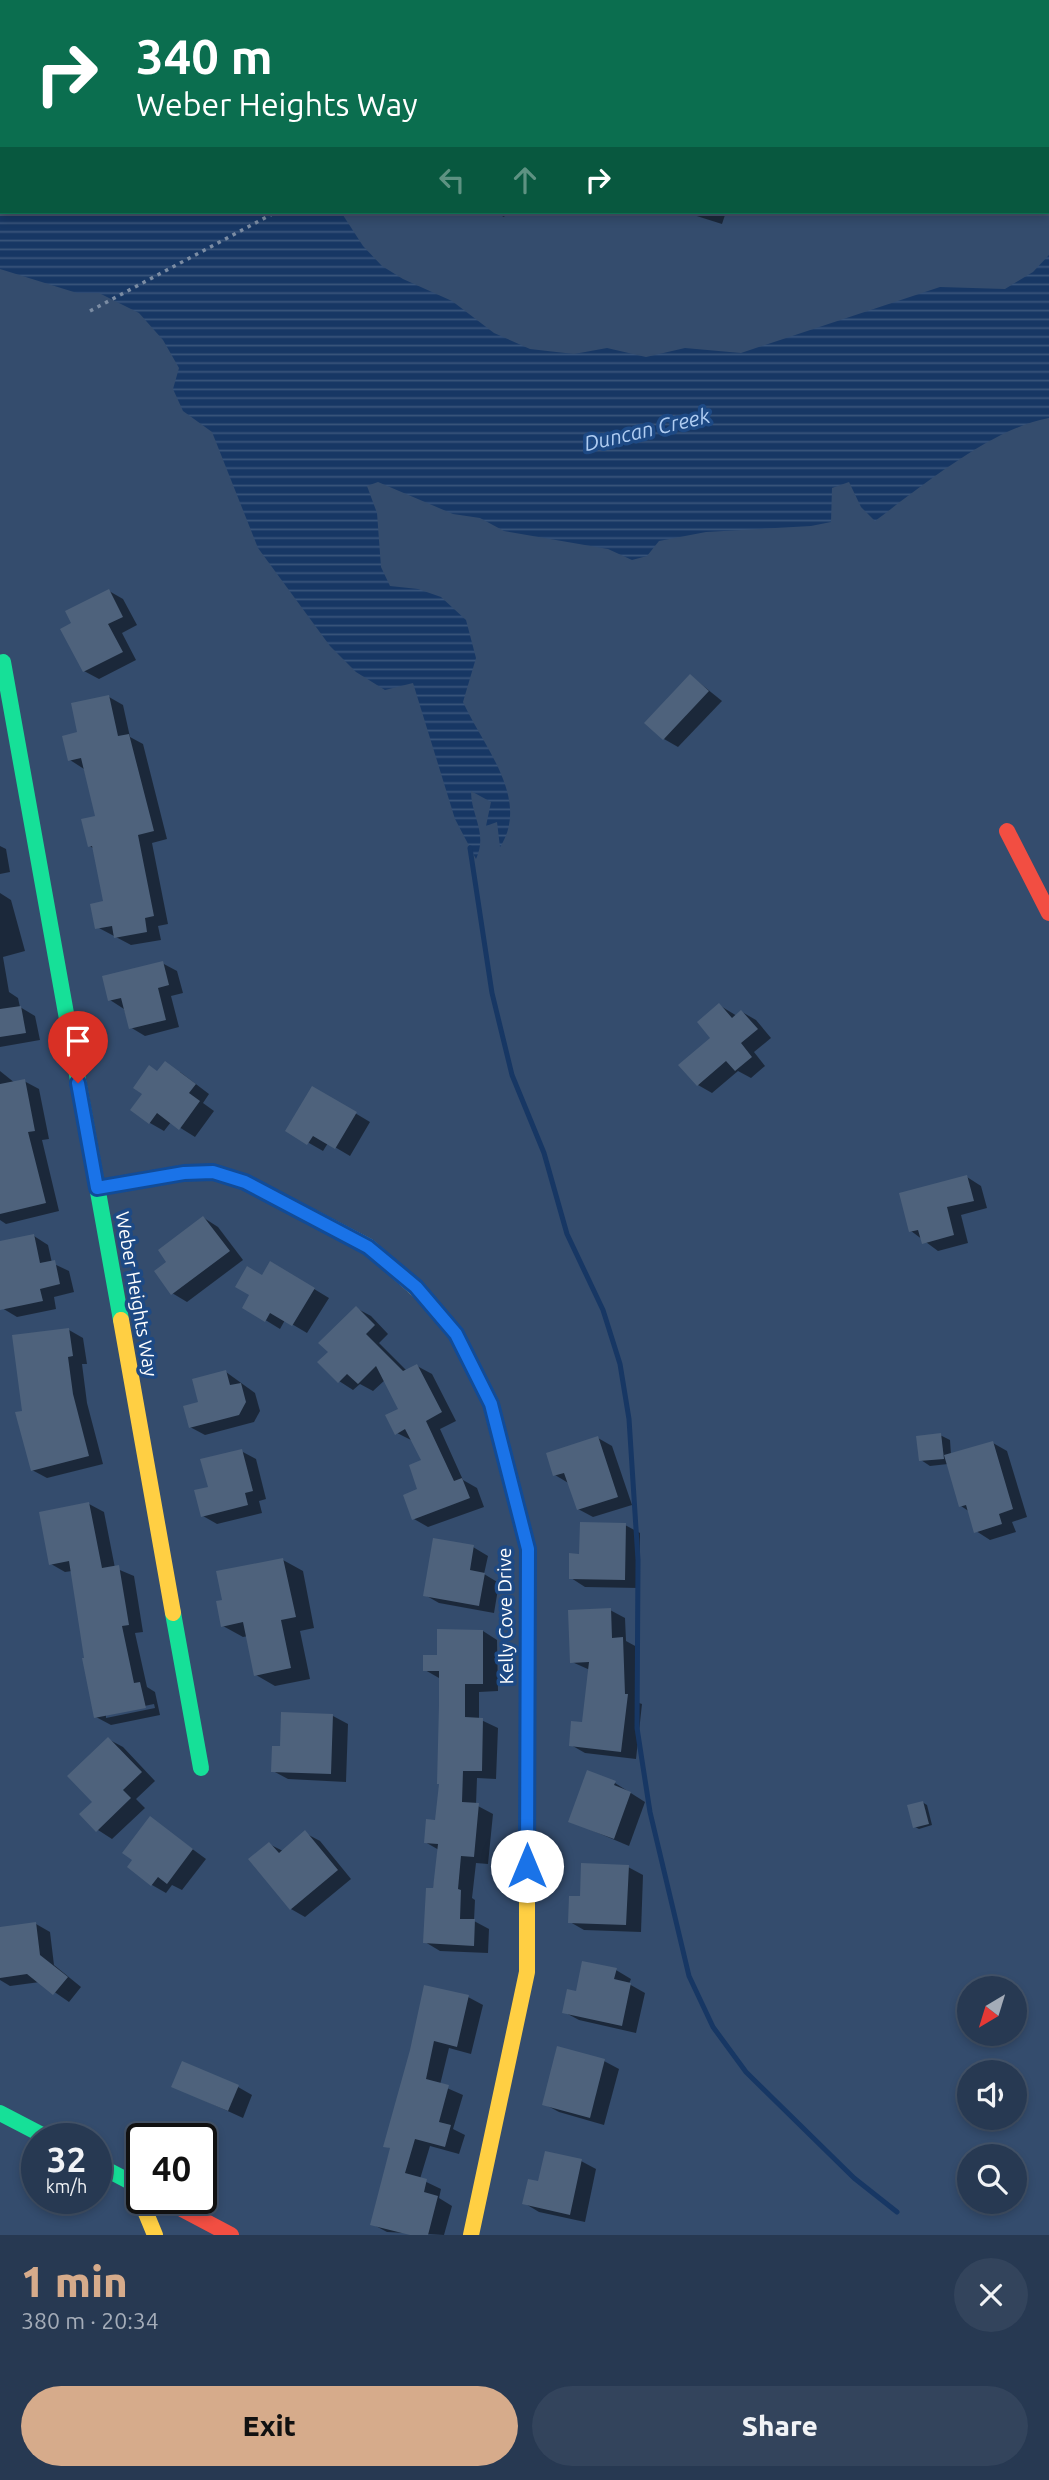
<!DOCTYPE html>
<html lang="en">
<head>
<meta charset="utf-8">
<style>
  body { margin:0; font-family:Ubuntu,sans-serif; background:#33445c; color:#f1f3f6; height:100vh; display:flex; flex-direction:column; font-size:26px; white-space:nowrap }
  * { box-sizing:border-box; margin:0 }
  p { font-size:23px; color:#a4acb8 }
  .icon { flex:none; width:38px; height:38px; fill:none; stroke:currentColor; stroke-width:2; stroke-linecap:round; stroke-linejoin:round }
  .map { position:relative; height:2235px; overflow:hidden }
  .panel { display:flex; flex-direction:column; background:#273952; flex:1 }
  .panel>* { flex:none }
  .hud { position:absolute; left:0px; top:0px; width:1050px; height:214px; box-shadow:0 4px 10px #0003,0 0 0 2px #435369; background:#0b6e4f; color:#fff; overflow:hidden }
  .needle { width:46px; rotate:218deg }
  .controls { position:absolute; left:957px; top:1976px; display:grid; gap:14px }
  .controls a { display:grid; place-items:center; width:70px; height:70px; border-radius:50%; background:#273952; box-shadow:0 4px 10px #0003,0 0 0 2px #435369; font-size:35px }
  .speed { position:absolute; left:21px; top:2123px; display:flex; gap:14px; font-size:35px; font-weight:700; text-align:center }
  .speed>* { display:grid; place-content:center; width:91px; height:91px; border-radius:50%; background:#273952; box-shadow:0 4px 10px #0003,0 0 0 2px #435369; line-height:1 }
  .speed small { font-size:18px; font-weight:400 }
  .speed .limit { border:4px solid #111; border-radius:10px; background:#fff; color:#111 }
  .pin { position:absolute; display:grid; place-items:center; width:60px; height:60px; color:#fff; margin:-72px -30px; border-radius:50% 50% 50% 0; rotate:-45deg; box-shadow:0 0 7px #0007 }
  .pin .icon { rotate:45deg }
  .me { position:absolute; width:77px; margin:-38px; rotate:0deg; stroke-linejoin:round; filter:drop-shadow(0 0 5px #0008) }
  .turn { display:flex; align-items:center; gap:24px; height:147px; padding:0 21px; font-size:32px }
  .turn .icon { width:91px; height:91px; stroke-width:2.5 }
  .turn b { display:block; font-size:49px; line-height:60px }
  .lanes { display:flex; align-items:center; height:66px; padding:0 21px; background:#0003; justify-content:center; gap:35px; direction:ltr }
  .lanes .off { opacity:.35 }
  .round { display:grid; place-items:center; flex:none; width:74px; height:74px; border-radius:37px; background:#33445c }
  .summary { display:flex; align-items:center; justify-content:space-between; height:119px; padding:0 21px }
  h1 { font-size:42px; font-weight:800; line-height:52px; color:#d6ab8b }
  .primary-button { display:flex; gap:14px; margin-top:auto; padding:14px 21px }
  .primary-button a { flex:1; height:80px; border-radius:42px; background:#d6ab8b; color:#111; font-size:28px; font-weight:800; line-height:80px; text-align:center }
  .primary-button a+a { background:#33445c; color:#f1f3f6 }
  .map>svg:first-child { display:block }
  .water { fill:url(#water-rules) }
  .shadow { fill:#0007; fill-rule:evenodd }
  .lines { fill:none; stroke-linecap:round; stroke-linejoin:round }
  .stream { stroke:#173764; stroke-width:5 }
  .building { fill:#4e627c }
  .path { stroke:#7b8ca3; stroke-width:3.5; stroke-dasharray:3.5 5; stroke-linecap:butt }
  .street { stroke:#7b8ca3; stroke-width:18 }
  .fast { stroke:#16e098; stroke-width:16 }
  .slow { stroke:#ffcf43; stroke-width:16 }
  .jam { stroke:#f24e42; stroke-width:16 }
  .route-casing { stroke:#114b97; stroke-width:18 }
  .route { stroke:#1a73e8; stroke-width:12 }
  .labels { text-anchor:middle; stroke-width:7; stroke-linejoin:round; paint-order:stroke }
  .street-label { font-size:19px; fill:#fff; stroke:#1d4984 }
  .water-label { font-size:21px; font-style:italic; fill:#b0cdf2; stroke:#1d4984 }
</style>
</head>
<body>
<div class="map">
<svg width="1049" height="2235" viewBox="0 0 1049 2235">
  <defs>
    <pattern id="water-rules" width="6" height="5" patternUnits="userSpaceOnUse" patternTransform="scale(1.75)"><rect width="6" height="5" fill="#173764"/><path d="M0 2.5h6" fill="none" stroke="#3a557b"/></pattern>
  </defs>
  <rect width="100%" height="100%" fill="#344c6d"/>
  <path class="water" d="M0,0H297L2,2V212H341L363,246L382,266L403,279L452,301L494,333L530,349L574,354L607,348L646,357L685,348L741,353L940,287L1005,289L1033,272L1049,255V418C992,428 921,487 875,521L861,507L849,482L832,488L831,522L811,526L706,532L659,541L647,556L632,560L608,549L504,531L480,518L453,514L378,482L367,486L377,513L381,567L390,586L418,589L441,597L466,620L476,658L463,702C483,746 531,799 500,847L497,822L486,826L491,802L471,791C471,816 488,833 476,859L455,819L413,683L385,690L356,672L330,646L258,548L212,432L183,411L173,389L179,368L163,340L139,313L99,293H77L0,269Z"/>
  <g class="shadow">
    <polygon points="500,0 579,0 579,2"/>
    <polygon points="695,0 780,0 694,2"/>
    <polygon points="494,212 507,212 504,217"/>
    <polygon points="595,212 622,212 622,215"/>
    <polygon points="684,212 726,212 722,224"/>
    <polygon points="109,591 123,599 137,625 122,633 136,660 99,679 84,671 73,624"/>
    <polygon points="691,676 722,701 678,747 664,739"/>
    <polygon points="109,697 123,705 130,737 143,744 167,839 152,843 168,924 158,926 161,940 131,945 97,927 105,903 94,849 90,846 98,817 84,769 70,760 79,734"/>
    <polygon points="0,846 6,849 10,872 0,874"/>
    <polygon points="0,893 11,900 25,951 3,957 9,992 18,998 20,1007 35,1016 40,1040 0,1047"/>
    <polygon points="162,963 177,971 183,993 171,996 179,1027 145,1036 130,1027 124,1009 110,1000"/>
    <polygon points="719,1005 737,1016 742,1012 756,1020 771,1038 754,1052 765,1066 751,1078 738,1071 712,1093 698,1085"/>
    <polygon points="0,1071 15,1083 24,1081 39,1089 49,1139 42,1140 59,1211 6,1224 0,1220"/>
    <polygon points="180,1072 209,1094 203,1103 214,1111 195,1137 171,1122 164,1131 150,1123 144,1094 158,1073"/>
    <polygon points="313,1088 370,1122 350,1156 328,1143 323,1151 288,1131"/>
    <polygon points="967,1177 981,1186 987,1208 961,1215 968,1243 938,1251 911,1231"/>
    <polygon points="204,1218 218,1227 243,1260 187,1302 172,1293 169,1262"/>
    <polygon points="34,1236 48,1245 52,1263 69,1271 74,1292 54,1297 56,1309 17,1317 2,1308 0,1243"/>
    <polygon points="271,1263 329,1298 307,1333 285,1320 280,1329 244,1307"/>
    <polygon points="356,1308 371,1316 388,1334 379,1343 407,1371 417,1366 432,1374 456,1421 440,1429 463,1480 477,1488 484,1507 428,1527 414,1519 423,1461 413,1441 397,1433 400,1409 385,1380 373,1391 360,1384 353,1390 339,1381 330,1352"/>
    <polygon points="69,1330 83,1338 87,1364 82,1364 87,1403 103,1464 47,1478 32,1470 24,1412"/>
    <polygon points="226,1372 255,1393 260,1411 254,1422 205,1435 190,1427 200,1403"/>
    <polygon points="940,1435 950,1440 951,1455 993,1443 1007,1451 1027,1517 1012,1522 1016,1532 990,1540 976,1531 970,1512 961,1506 948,1464 930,1466 921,1460"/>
    <polygon points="598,1438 612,1446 632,1505 593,1517 578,1509 570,1484 555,1475"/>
    <polygon points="241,1451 256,1459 266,1499 259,1501 262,1513 217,1524 203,1516 210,1488"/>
    <path d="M89,1504L104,1512L115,1568L134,1576L143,1632L135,1633L147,1687L155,1692L160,1715L111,1725L96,1717L72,1571L65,1572L51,1564ZM154,1704L155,1708L106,1718V1714Z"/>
    <polygon points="625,1525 640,1533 639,1588 585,1587 571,1578 581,1555"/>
    <polygon points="473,1547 488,1556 484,1574 499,1583 494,1613 439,1603 425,1595"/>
    <polygon points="283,1560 303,1571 314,1628 300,1631 310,1679 275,1686 256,1675 248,1636 243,1637 223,1626 224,1601"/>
    <polygon points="610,1610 625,1618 626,1641 637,1647 639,1703 642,1704 636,1759 585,1753 571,1745 584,1724 590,1670 572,1662"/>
    <polygon points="483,1631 497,1640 498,1691 479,1692 479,1719 498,1728 496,1779 477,1778 476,1805 493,1814 488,1864 476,1863 472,1898 475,1900 474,1921 489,1929 488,1953 440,1951 425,1942 439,1850 425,1842 437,1822 441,1784 439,1678 425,1670 439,1657"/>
    <polygon points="283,1714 333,1716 348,1724 346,1782 288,1779 273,1771 282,1748"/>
    <polygon points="108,1739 123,1747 155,1781 136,1799 145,1808 112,1839 98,1830 94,1802"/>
    <polygon points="588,1772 615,1783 645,1802 629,1846 570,1821"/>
    <polygon points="922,1802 927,1805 932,1825 919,1829 915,1827"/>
    <polygon points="150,1818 206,1859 182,1890 172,1885 166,1893 152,1885"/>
    <polygon points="305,1833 320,1841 351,1879 305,1917 291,1909 269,1844 283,1851"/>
    <polygon points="628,1867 643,1875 641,1932 584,1930 570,1922 582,1898"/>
    <polygon points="36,1924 50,1932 54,1965 81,1987 69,2002 40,1982 10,1986 0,1980 0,1929"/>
    <polygon points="616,1970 631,1979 629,1984 645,1993 636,2033 579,2020 564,2012 577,1993"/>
    <polygon points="468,1997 483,2005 471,2054 449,2048 440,2085 463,2095 453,2129 465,2135 459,2154 430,2146 420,2179 441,2189 439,2198 452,2206 444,2235 387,2232 372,2224 392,2149 386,2146 412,2051"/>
    <polygon points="604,2061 619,2069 604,2125 559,2112 544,2104"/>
    <polygon points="173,2086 238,2087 252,2095 243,2118"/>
    <polygon points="581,2161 596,2169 585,2222 539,2212 524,2203 540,2183"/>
  </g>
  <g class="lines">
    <polyline class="stream" points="470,848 492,993 512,1075 544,1153 567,1234 603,1310 620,1364 629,1419 638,1560 637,1728 650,1812 689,1976 713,2027 746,2072 854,2178 897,2212"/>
  </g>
  <g class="building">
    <polygon points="109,589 123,617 108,624 123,652 83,672 60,629 71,623 65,611"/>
    <polygon points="690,674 709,691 663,740 644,723"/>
    <polygon points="109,695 118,736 129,734 154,831 138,835 154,916 145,918 147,932 114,938 112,926 95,929 90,904 103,901 92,846 88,847 81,819 95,816 81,758 68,761 62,736 77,732 71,703"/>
    <polygon points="163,961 169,985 158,988 166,1020 129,1029 121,998 108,1001 102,976"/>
    <polygon points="719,1003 732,1018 741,1010 758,1029 741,1043 752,1057 735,1071 726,1061 697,1086 678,1065 710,1038 697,1022"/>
    <polygon points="21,1006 26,1033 0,1037 0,1009"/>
    <polygon points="165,1061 196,1084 189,1093 200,1101 179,1130 157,1113 149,1124 130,1110 142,1094 133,1088 149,1065 157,1071"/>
    <polygon points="25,1079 35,1131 28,1132 46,1203 0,1214 0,1084"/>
    <polygon points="312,1086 357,1112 335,1149 313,1136 307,1145 285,1131"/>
    <polygon points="967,1175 974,1201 947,1207 954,1235 922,1244 918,1230 909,1232 899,1193"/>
    <polygon points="203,1216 230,1251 171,1295 154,1271 166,1262 158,1250"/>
    <polygon points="34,1234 40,1263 55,1260 60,1284 40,1289 43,1301 0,1310 0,1241"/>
    <polygon points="270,1261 315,1288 292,1326 270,1313 265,1322 242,1308 249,1295 235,1287 247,1266 262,1275"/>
    <polygon points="356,1306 375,1325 366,1334 403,1371 417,1364 442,1412 426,1421 454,1481 462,1478 470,1498 412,1520 403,1495 417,1489 409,1465 421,1460 405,1429 395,1435 385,1415 398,1409 376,1366 358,1384 347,1374 338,1383 317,1362 328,1352 318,1343"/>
    <polygon points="69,1328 73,1356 68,1357 73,1394 89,1456 31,1471 15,1412 22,1411 12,1335"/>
    <polygon points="226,1370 230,1385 241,1383 246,1402 239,1415 189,1428 183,1406 198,1402 192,1379"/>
    <polygon points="941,1433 944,1459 919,1461 916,1436"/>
    <polygon points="598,1436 618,1497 577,1510 564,1473 553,1476 546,1453"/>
    <polygon points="993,1441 1013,1509 999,1514 1002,1524 974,1533 966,1505 959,1507 944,1455"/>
    <polygon points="242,1449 253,1491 245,1493 248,1505 201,1517 194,1490 208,1487 200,1459"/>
    <polygon points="89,1502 102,1568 119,1565 129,1625 122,1626 134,1683 140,1682 146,1708 94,1718 82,1658 84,1658 69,1561 49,1565 39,1512"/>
    <polygon points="580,1522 626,1523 625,1580 569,1579 569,1553 579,1554"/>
    <polygon points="433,1538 474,1545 470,1570 485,1573 479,1606 423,1596"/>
    <polygon points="283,1558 296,1617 281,1620 291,1668 254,1676 243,1622 221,1627 216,1601 222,1600 216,1571"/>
    <polygon points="611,1608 612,1638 623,1637 625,1694 628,1694 621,1752 569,1746 571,1721 582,1722 589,1662 570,1663 568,1610"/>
    <polygon points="437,1629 483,1630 483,1684 465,1684 465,1717 483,1718 482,1771 463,1771 462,1802 479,1803 474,1857 461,1856 458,1889 461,1890 460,1919 475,1919 474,1946 423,1943 426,1888 433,1888 438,1844 424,1843 426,1819 435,1820 439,1784 437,1784 439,1705 439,1671 423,1671 423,1655 437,1655"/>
    <polygon points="281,1712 333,1714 331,1774 271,1772 272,1746 280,1746"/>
    <polygon points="108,1737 142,1772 123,1790 131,1798 96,1832 79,1814 92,1802 67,1776"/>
    <polygon points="587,1770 616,1781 614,1785 631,1792 614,1839 568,1822"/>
    <polygon points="923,1801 929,1824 913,1828 907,1805"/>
    <polygon points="150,1816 193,1849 167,1884 158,1877 151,1886 127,1867 132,1860 122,1853"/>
    <polygon points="305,1830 338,1870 290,1910 248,1859 269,1842 279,1853"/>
    <polygon points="581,1863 629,1865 626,1925 568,1923 569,1896 580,1896"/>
    <polygon points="36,1922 40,1955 68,1977 53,1995 27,1974 0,1978 0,1927"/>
    <polygon points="582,1961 617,1968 614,1979 631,1983 622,2026 562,2013 567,1989 576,1991"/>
    <polygon points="424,1985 469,1995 457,2047 434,2041 426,2079 449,2085 439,2122 451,2125 445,2147 415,2139 405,2173 427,2179 424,2192 438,2196 428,2235 410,2235 370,2225 390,2148 383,2147 410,2050"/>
    <polygon points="557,2046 605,2059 590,2118 542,2105"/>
    <polygon points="182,2061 239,2085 228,2111 171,2087"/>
    <polygon points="545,2151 582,2159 570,2215 522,2204 528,2179 538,2181"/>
  </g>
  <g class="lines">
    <polyline class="path" points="90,311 276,212"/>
    <g class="street">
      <polyline points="622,2 622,0"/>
      <polyline points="1048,25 1049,25"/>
    </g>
    <g class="fast">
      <polyline points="3,662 121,1320"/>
      <polyline points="420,1292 456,1334 491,1403 528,1550 527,1797"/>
      <polyline points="173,1613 201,1768"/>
      <polyline points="0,2113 48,2138"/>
      <polyline points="96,2164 142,2188"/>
    </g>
    <g class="slow">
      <polyline points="97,1188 184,1173 213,1172 245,1182 368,1246 420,1292"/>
      <polyline points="121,1320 173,1613"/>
      <polyline points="134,2184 155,2235"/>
      <polyline points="471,2235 527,1972 527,1797"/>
    </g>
    <g class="jam">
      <polyline points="1007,831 1049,913"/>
      <polyline points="161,2198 231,2235"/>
    </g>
  </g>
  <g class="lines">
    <g class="route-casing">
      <polyline id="route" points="78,1083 97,1188 184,1173 213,1172 245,1182 368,1247 416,1287 456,1334 491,1404 528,1549 527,1866"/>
    </g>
    <use href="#route" class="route"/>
  </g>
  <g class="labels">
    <g class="street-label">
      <text transform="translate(137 1294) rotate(80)" y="7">Weber Heights Way</text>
      <text transform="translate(505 1616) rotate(-91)" y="7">Kelly Cove Drive</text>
    </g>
    <g class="water-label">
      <text transform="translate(647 430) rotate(-13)" y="7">Duncan Creek</text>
    </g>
  </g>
</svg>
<div class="controls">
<a><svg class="needle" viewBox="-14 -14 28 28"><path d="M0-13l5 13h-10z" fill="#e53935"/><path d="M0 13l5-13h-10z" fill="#a4acb8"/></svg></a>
<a><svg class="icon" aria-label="sound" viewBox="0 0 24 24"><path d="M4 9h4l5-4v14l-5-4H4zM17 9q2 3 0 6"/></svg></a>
<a><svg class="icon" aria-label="search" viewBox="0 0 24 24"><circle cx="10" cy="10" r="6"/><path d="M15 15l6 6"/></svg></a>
</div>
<div class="speed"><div>32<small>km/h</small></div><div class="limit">40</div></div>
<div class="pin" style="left:78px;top:1083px;background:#d93025"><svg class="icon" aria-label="arrive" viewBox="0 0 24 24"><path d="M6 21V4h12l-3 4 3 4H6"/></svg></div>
<svg class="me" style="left:527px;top:1866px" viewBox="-20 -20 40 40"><circle r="19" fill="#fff"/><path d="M0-13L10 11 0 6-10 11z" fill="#1a73e8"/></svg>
<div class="hud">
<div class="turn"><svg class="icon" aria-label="right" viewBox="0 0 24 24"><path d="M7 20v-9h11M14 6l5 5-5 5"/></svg><div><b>340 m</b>Weber Heights Way</div></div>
<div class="lanes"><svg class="icon off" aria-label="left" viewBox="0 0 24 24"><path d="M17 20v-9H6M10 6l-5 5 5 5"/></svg><svg class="icon off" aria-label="ahead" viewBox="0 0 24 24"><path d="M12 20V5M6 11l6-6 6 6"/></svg><svg class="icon" aria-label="right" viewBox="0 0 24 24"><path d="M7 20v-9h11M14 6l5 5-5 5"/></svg></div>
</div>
</div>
<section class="panel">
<div class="summary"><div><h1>1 min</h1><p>380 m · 20:34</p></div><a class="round"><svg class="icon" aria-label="close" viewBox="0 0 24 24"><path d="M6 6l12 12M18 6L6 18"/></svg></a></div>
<div class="primary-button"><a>Exit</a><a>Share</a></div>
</section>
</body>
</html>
